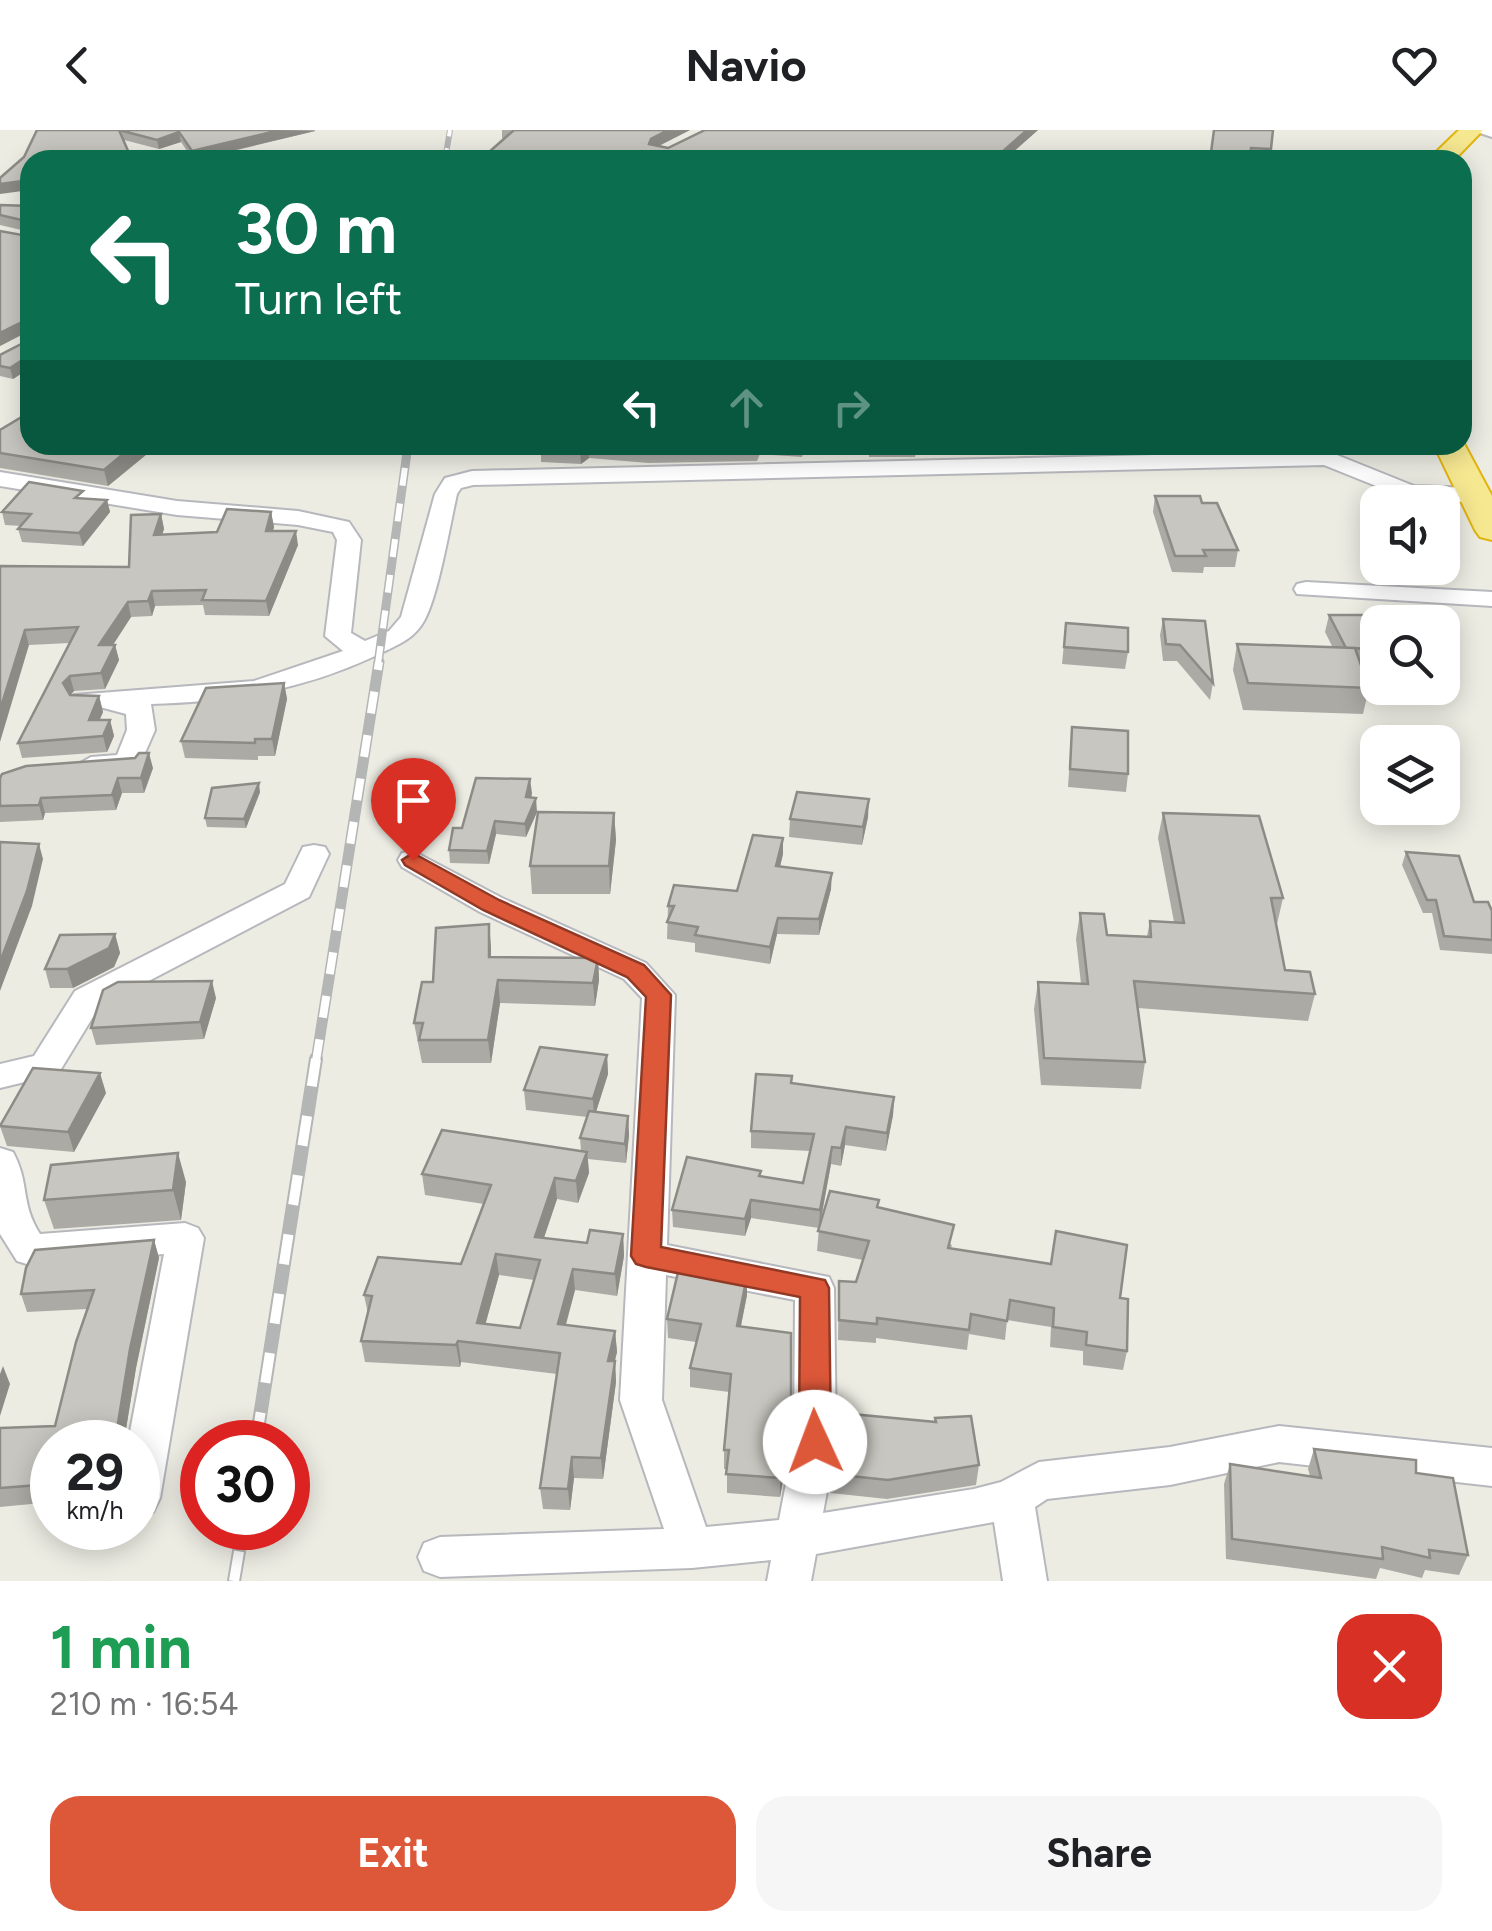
<!DOCTYPE html>
<html lang="en">
<head>
<meta charset="utf-8">
<style>
  body { margin:0; font-family:Figtree,sans-serif; background:#f6f6f6; color:#202124; height:100vh; display:flex; flex-direction:column; font-size:38px; white-space:nowrap }
  * { box-sizing:border-box; margin:0 }
  p { font-size:32px; color:#757577 }
  .icon { flex:none; width:55px; height:55px; fill:none; stroke:currentColor; stroke-width:2; stroke-linecap:round; stroke-linejoin:round }
  .map { position:relative; height:1451px; overflow:hidden }
  .sheet { display:flex; flex-direction:column; background:#fff; flex:1 }
  .sheet>* { flex:none }
  .banner { position:absolute; left:20px; top:20px; width:1452px; height:305px; border-radius:30px; box-shadow:0 5px 25px #0003; background:#0b6e4f; color:#fff; overflow:hidden }
  .controls { position:absolute; left:1360px; top:355px; display:grid; gap:20px }
  .controls a { display:grid; place-items:center; width:100px; height:100px; border-radius:20px; background:#fff; box-shadow:0 5px 25px #0003; font-size:50px }
  .speed { position:absolute; left:30px; top:1290px; display:flex; gap:20px; font-size:50px; font-weight:700; text-align:center }
  .speed>* { display:grid; place-content:center; width:130px; height:130px; border-radius:50%; background:#fff; box-shadow:0 5px 25px #0003; line-height:1 }
  .speed small { font-size:25px; font-weight:400 }
  .speed .limit { border:15px solid #d22; background:#fff; color:#111 }
  .pin { position:absolute; display:grid; place-items:center; width:85px; height:85px; color:#fff; margin:-102px -42px; border-radius:50% 50% 50% 0; rotate:-45deg; box-shadow:0 0 10px #0007 }
  .pin .icon { rotate:45deg }
  .me { position:absolute; width:110px; margin:-55px; rotate:358deg; stroke-linejoin:round; filter:drop-shadow(0 0 8px #0008) }
  .turn { display:flex; align-items:center; gap:35px; height:210px; padding:0 50px; font-size:45px }
  .turn .icon { width:130px; height:130px; stroke-width:2.5 }
  .turn b { display:block; font-size:70px; line-height:85px }
  .lanes { display:flex; align-items:center; height:95px; padding:0 50px; background:#0003; justify-content:center; gap:50px; direction:ltr }
  .lanes .off { opacity:.35 }
  .round { display:grid; place-items:center; flex:none; width:105px; height:105px; border-radius:30px; background:#f6f6f6 }
  .head { display:flex; align-items:center; justify-content:space-between; height:170px; padding:0 50px }
  h1 { font-size:60px; font-weight:700; line-height:75px; color:#1e9e55 }
  .primary-button { display:flex; gap:20px; margin-top:auto; padding:20px 50px }
  .primary-button a { flex:1; height:115px; border-radius:30px; background:#dd5739; color:#fff; font-size:40px; font-weight:700; line-height:115px; text-align:center }
  .primary-button a+a { background:#f6f6f6; color:#202124 }
  header { display:flex; justify-content:space-between; align-items:center; height:130px; padding:0 50px; background:#fff; font-size:45px; font-weight:700 }
  .map>svg:first-child { display:block }
  .lines { fill:none; stroke-linecap:round; stroke-linejoin:round }
  .minor-casing { stroke:#b6b8bd; stroke-width:4 }
  .highway-casing { stroke:#e1b50f; stroke-width:4 }
  .minor { fill:#fff; fill-rule:evenodd }
  .highway { fill:#f6e791; fill-rule:evenodd }
  .rail-far3-casing { stroke:#b4b5b5; stroke-width:6 }
  .rail-far2-casing { stroke:#b4b5b5; stroke-width:9 }
  .rail-far1-casing { stroke:#b4b5b5; stroke-width:11 }
  .rail-casing { stroke:#b4b5b5; stroke-width:14 }
  .rail-far3 { stroke:#fff; stroke-width:4; stroke-dasharray:12; stroke-linecap:butt }
  .rail-far2 { stroke:#fff; stroke-width:6; stroke-dasharray:18; stroke-linecap:butt }
  .rail-far1 { stroke:#fff; stroke-width:8; stroke-dasharray:22; stroke-linecap:butt }
  .rail { stroke:#fff; stroke-width:10; stroke-dasharray:30; stroke-linecap:butt }
  .wall { fill:#acaaa5; fill-rule:evenodd }
  .shaded-wall { fill:#8c8b86 }
  .building { fill:#c8c6c0; stroke:#8c8b86; stroke-width:2.5; fill-rule:evenodd }
  .route { fill:#dd5739; stroke:#903925; stroke-width:2.5 }
</style>
</head>
<body>
<header><svg class="icon" aria-label="back" viewBox="0 0 24 24"><path d="M15 5l-7 7 7 7"/></svg>Navio<svg class="icon" aria-label="heart" viewBox="0 0 24 24"><path d="M12 20l-8-8c-3-5 5-10 8-4 3-6 11-1 8 4z"/></svg></header>
<div class="map">
<svg width="1492" height="1451" viewBox="0 0 1492 1451">
  <rect width="100%" height="100%" fill="#edece3"/>
  <g class="lines">
    <g class="minor-casing">
      <g id="minor">
        <polygon points="1477,0 1492,0 1492,7 1480,3"/>
        <path d="M1327,321L1414,356L1475,358L1486,365L1475,372L1411,370L1324,335L473,355L461,358L457,364C450,395 438,467 424,491C413,511 394,516 375,526C302,560 231,572 151,574L155,600L138,639L91,643L77,635L91,627L117,625L127,600L126,584L100,577H74L70,571L74,565L254,551L343,521L325,506L337,410L333,402L298,395L177,385L0,356V342L177,371L298,381L349,392L361,410L351,503L365,511L389,501L401,487L435,364L445,348L472,341Z"/>
        <polygon points="1306,452 1492,462 1492,476 1297,464 1294,459 1297,454"/>
        <polygon points="314,715 325,717 329,724 309,767 99,877 58,944 0,958 0,934 34,926 75,861 285,754 303,717"/>
        <path d="M413,721L502,768L646,833L675,865L667,1115L829,1147L834,1158L836,1312L823,1383L974,1359L1001,1352L1039,1332L1170,1317L1279,1296L1492,1318V1356L1279,1332L1170,1355L1047,1369L1035,1377L1047,1451H1003L994,1392L816,1424L811,1451H767L771,1430L692,1438L440,1447L424,1441L418,1427L424,1413L440,1407L664,1399L620,1270L642,868L624,849L480,782L402,737L398,730L402,723ZM666,1145L795,1170L794,1312L779,1390L706,1397L662,1270Z"/>
        <path d="M0,1018L13,1022C30,1053 20,1073 40,1104L185,1093L198,1098L204,1108L160,1368L153,1382L138,1387V1312H128L164,1124L30,1135L17,1131L0,1104Z"/>
      </g>
    </g>
    <g class="highway-casing">
      <g id="highway">
        <polygon points="1459,0 1483,0 1454,30 1428,30"/>
        <polygon points="1462,310 1492,366 1492,410 1480,407 1475,400 1434,315 1462,315"/>
      </g>
    </g>
    <use href="#minor" class="minor"/>
    <use href="#highway" class="highway"/>
    <g class="rail-far3-casing">
      <polyline id="rail-far3" points="445,30 450,0"/>
    </g>
    <g class="rail-far2-casing">
      <polyline id="rail-far2" points="378,534 408,315"/>
    </g>
    <g class="rail-far1-casing">
      <polyline id="rail-far1" points="316,931 379,532"/>
    </g>
    <g class="rail-casing">
      <g id="rail">
        <polyline points="256,1312 316,929"/>
        <polyline points="234,1451 243,1398"/>
      </g>
    </g>
    <use href="#rail-far3" class="rail-far3"/>
    <use href="#rail-far2" class="rail-far2"/>
    <use href="#rail-far1" class="rail-far1"/>
    <use href="#rail" class="rail"/>
  </g>
  <g class="wall">
    <polygon points="37,0 315,0 315,1 196,30 193,30 181,12 159,19 124,10 24,27"/>
    <polygon points="502,0 690,0 658,16 668,18 705,0 1038,0 1012,23 480,30 505,8 502,8"/>
    <polygon points="1273,0 1269,30 1210,30"/>
    <polygon points="0,75 30,76 30,102 0,95"/>
    <polygon points="30,104 30,238 13,249 0,246 0,225 29,210 30,201 0,216 27,106"/>
    <polygon points="0,300 30,315 158,315 108,356 0,338"/>
    <polygon points="541,315 806,315 802,327 760,324 757,331 648,333 589,328 581,334 541,332"/>
    <polygon points="869,315 918,315 915,327 869,327"/>
    <polygon points="947,315 1044,315 1043,324 990,325 991,318"/>
    <polygon points="1266,315 1311,315 1310,318 1266,318"/>
    <polygon points="1155,366 1202,373 1238,420 1235,437 1204,437 1203,443 1172,442 1153,382"/>
    <polygon points="85,368 107,370 110,382 83,416 22,412 18,399 21,396 5,395 2,382"/>
    <polygon points="271,382 274,397 273,401 298,415 269,486 205,485 203,475 155,476 152,486 131,487 113,515 115,515 119,530 105,559 74,561 70,565 99,566 103,582 99,590 110,590 114,606 107,622 22,628 18,613 70,513 29,515 0,436 129,437 161,384 164,399 162,405 217,402"/>
    <polygon points="1329,485 1378,492 1378,536 1361,536 1369,558 1363,584 1243,580 1233,540 1237,514 1333,518 1325,502"/>
    <polygon points="1163,489 1213,553 1210,570 1177,531 1163,531 1160,505"/>
    <polygon points="1066,493 1128,522 1125,539 1062,534"/>
    <polygon points="284,553 287,569 275,626 258,626 258,630 185,628 181,611"/>
    <polygon points="1072,597 1128,644 1126,662 1068,657"/>
    <polygon points="135,628 153,638 144,663 122,663 116,680 45,683 43,690 0,692 0,648"/>
    <polygon points="260,662 246,698 207,697 205,688"/>
    <polygon points="532,663 531,668 537,682 526,707 496,704 489,734 450,733 449,720 462,698"/>
    <polygon points="614,683 616,710 610,764 532,764 530,736"/>
    <polygon points="1163,683 1283,768 1277,794 1276,794 1285,840 1315,864 1308,891 1138,878 1145,932 1141,959 1041,955 1034,879 1038,852 1081,854 1076,809 1080,783 1107,805 1147,806 1150,791 1174,792 1158,708"/>
    <polygon points="868,687 862,715 789,707 790,689"/>
    <polygon points="1406,722 1474,772 1492,781 1492,824 1440,820 1432,783 1423,783 1402,735"/>
    <polygon points="783,724 780,737 831,759 819,805 777,804 770,834 695,822 695,813 667,809 668,776 737,761"/>
    <polygon points="489,794 491,827 598,828 599,850 595,876 500,873 491,933 422,933 414,893 433,852"/>
    <polygon points="115,804 120,823 114,837 73,858 50,858 45,839"/>
    <polygon points="216,868 204,909 96,915 91,898"/>
    <path d="M607,925L608,944L596,982L628,986L629,1005L626,1033L588,1029L589,1043L578,1073L557,1069L544,1108L587,1113L623,1104L624,1126L617,1166L575,1160L566,1195L615,1201L617,1222L615,1231L616,1252L603,1349L574,1348L570,1380L543,1379L540,1358L557,1244L461,1232L460,1237L365,1232L361,1211L368,1184L364,1165L461,1134L484,1074L425,1065L422,1044L581,1021L580,1008L587,987L526,980L524,960ZM499,1145L534,1150L520,1198L485,1194Z"/>
    <polygon points="792,953 894,967 893,985 886,1021 845,1015 841,1036 831,1034 820,1096 878,1077 952,1115 951,1118 1120,1168 1127,1221 1123,1240 1083,1235 1083,1221 1050,1217 1051,1197 1007,1190 1005,1210 969,1204 967,1220 876,1208 876,1213 838,1210 839,1151 856,1152 863,1130 817,1121 819,1098 751,1088 745,1106 673,1097 672,1080 803,1053 810,1021 751,1018 751,1001"/>
    <polygon points="106,963 74,1022 7,1016 0,996"/>
    <polygon points="186,1052 181,1090 54,1099 44,1070"/>
    <polygon points="154,1110 159,1128 136,1238 125,1305 128,1312 52,1312 52,1372 0,1377 0,1298 55,1296 88,1179 27,1182 21,1164"/>
    <polygon points="747,1165 741,1196 790,1312 780,1367 727,1363 727,1339 724,1339 724,1320 729,1262 690,1257 690,1238 696,1212 668,1208 667,1189"/>
    <polygon points="935,1288 979,1335 976,1355 887,1369 830,1363 831,1344 935,1292"/>
    <polygon points="1314,1319 1416,1343 1468,1425 1459,1445 1425,1440 1422,1448 1380,1438 1376,1449 1226,1429 1224,1354 1230,1334 1310,1346 1308,1339"/>
  </g>
  <g class="shaded-wall">
    <polygon points="280,0 315,1 193,30 192,21"/>
    <polygon points="668,0 690,0 651,20 649,14 651,9"/>
    <polygon points="1027,0 1038,0 1004,30 1002,22"/>
    <polygon points="179,2 181,12 159,19 157,10"/>
    <polygon points="30,50 30,60 0,64 0,54"/>
    <polygon points="26,190 28,201 0,216 0,203"/>
    <polygon points="30,225 30,238 13,249 10,238"/>
    <polygon points="134,315 158,315 108,356 104,340"/>
    <polygon points="589,315 589,328 581,334 580,320"/>
    <polygon points="107,370 110,382 83,416 79,403"/>
    <polygon points="271,382 274,397 268,416 266,401"/>
    <polygon points="161,384 164,399 157,420 154,405"/>
    <polygon points="296,401 298,415 269,486 266,471"/>
    <polygon points="152,461 155,476 152,486 148,471"/>
    <polygon points="128,472 131,487 103,530 99,515"/>
    <polygon points="25,500 29,515 0,612 0,580"/>
    <polygon points="115,515 119,530 105,559 101,543"/>
    <polygon points="70,546 74,561 67,569 63,553"/>
    <polygon points="284,553 287,569 275,626 272,609"/>
    <polygon points="99,566 103,582 93,606 89,590"/>
    <polygon points="110,590 114,606 107,622 103,606"/>
    <polygon points="149,623 153,638 144,663 141,648"/>
    <polygon points="118,648 122,663 116,680 112,665"/>
    <polygon points="530,649 532,663 528,681 526,667"/>
    <polygon points="259,653 260,662 246,698 244,689"/>
    <polygon points="41,668 45,683 43,690 39,675"/>
    <polygon points="536,668 537,682 526,707 525,694"/>
    <polygon points="869,669 868,687 862,715 863,697"/>
    <polygon points="614,683 616,710 610,764 609,736"/>
    <polygon points="495,691 496,704 489,734 487,721"/>
    <polygon points="783,708 783,724 776,753 776,736"/>
    <polygon points="39,714 43,729 32,776 0,861 0,832"/>
    <polygon points="832,743 831,759 819,805 819,789"/>
    <polygon points="778,788 777,804 770,834 770,817"/>
    <polygon points="489,794 491,817 491,850 489,827"/>
    <polygon points="115,804 120,823 114,837 73,858 67,839"/>
    <polygon points="598,828 599,850 595,876 593,853"/>
    <polygon points="498,850 500,873 491,933 488,910"/>
    <polygon points="212,851 216,868 204,909 200,892"/>
    <polygon points="607,925 608,944 594,988 593,969"/>
    <polygon points="100,943 106,963 74,1022 68,1002"/>
    <polygon points="894,967 893,985 886,1021 887,1003"/>
    <polygon points="628,986 629,1005 626,1033 625,1014"/>
    <polygon points="846,997 845,1015 841,1036 841,1018"/>
    <polygon points="832,1017 831,1034 819,1098 820,1080"/>
    <polygon points="587,1022 589,1043 578,1073 576,1051"/>
    <polygon points="178,1023 186,1052 181,1090 173,1060"/>
    <polygon points="555,1048 557,1069 537,1128 535,1107"/>
    <polygon points="751,1070 751,1088 745,1106 745,1089"/>
    <polygon points="623,1104 624,1126 617,1166 615,1144"/>
    <polygon points="154,1110 159,1128 136,1238 125,1305 128,1312 119,1312 118,1293 130,1219"/>
    <polygon points="496,1124 499,1145 480,1214 477,1193"/>
    <polygon points="573,1139 575,1160 560,1215 558,1194"/>
    <polygon points="747,1146 747,1165 737,1215 737,1196"/>
    <polygon points="615,1201 617,1222 609,1252 608,1231"/>
    <polygon points="458,1211 461,1232 460,1237 456,1215"/>
    <polygon points="615,1231 616,1252 603,1349 601,1328"/>
    <polygon points="3,1236 10,1254 0,1286 0,1244"/>
    <polygon points="791,1293 790,1312 780,1367 780,1348"/>
    <polygon points="572,1327 574,1348 570,1380 568,1359"/>
  </g>
  <g class="building">
    <polygon points="37,0 280,0 192,21 179,2 157,10 119,0 132,30 30,30 30,50 0,54 0,48 24,27"/>
    <polygon points="514,0 668,0 651,9 649,14 668,18 705,0 1027,0 1002,22 1052,28 1051,30 480,30"/>
    <polygon points="1214,0 1273,0 1271,19 1251,18 1250,30 1210,30"/>
    <polygon points="219,25 337,25 335,30 216,30"/>
    <polygon points="0,75 30,76 30,92 0,85"/>
    <polygon points="0,101 27,106 30,104 30,191 26,190 0,203"/>
    <polygon points="30,200 30,225 10,238 0,236 0,225 29,210"/>
    <polygon points="30,282 30,315 134,315 104,340 0,323 0,300"/>
    <polygon points="541,315 588,315 580,320 540,318"/>
    <polygon points="594,315 758,315 757,317 647,319"/>
    <polygon points="29,352 83,361 75,368 107,370 79,403 18,399 31,384 2,382"/>
    <polygon points="1155,366 1200,366 1202,373 1217,373 1238,420 1203,420 1206,426 1175,426"/>
    <polygon points="227,379 271,382 266,401 296,401 266,471 202,470 206,460 152,461 148,471 128,472 99,515 115,515 101,543 70,546 63,553 70,565 99,566 89,590 110,590 103,606 18,613 78,497 25,500 0,580 0,436 129,437 131,385 161,384 154,405 217,402"/>
    <polygon points="1329,485 1364,485 1368,492 1383,492 1378,492 1378,519 1346,518"/>
    <polygon points="1163,489 1205,491 1213,553 1180,515 1166,514"/>
    <polygon points="1066,493 1128,498 1128,522 1064,517"/>
    <polygon points="1237,514 1355,518 1369,558 1248,553"/>
    <polygon points="284,553 272,609 255,609 255,613 181,611 206,558"/>
    <polygon points="1072,597 1128,601 1128,644 1070,639"/>
    <polygon points="139,623 149,623 141,648 118,648 112,665 41,668 39,675 0,676 0,648 2,644 26,636 135,628"/>
    <polygon points="476,648 530,649 526,667 536,668 525,694 495,691 487,721 449,720 453,698 462,698"/>
    <polygon points="259,653 244,689 205,688 212,658"/>
    <polygon points="797,662 869,669 863,697 790,689"/>
    <polygon points="538,682 614,683 609,736 530,736"/>
    <polygon points="1163,683 1259,686 1283,768 1271,768 1285,840 1310,842 1315,864 1134,851 1145,932 1044,928 1038,852 1088,854 1080,783 1104,784 1107,805 1151,807 1150,791 1184,793"/>
    <polygon points="753,705 783,708 776,736 832,743 819,789 778,788 770,817 695,805 698,797 667,792 674,776 668,776 674,755 737,761"/>
    <polygon points="0,712 39,714 27,761 0,832"/>
    <polygon points="1406,722 1459,726 1474,772 1488,772 1492,781 1492,810 1444,806 1436,770 1427,770"/>
    <polygon points="489,794 489,827 598,828 593,853 498,850 488,910 419,910 423,893 414,893 422,852 433,852 436,798"/>
    <polygon points="115,804 109,818 67,839 45,839 60,805"/>
    <polygon points="212,851 200,892 91,898 103,860 118,852"/>
    <polygon points="540,917 607,925 593,969 524,960"/>
    <polygon points="33,938 100,943 68,1002 0,996"/>
    <polygon points="756,944 792,946 791,953 894,967 887,1003 846,997 841,1018 832,1017 820,1080 751,1070 745,1089 672,1080 687,1027 761,1041 759,1046 803,1053 814,1004 751,1001"/>
    <polygon points="589,981 628,986 625,1014 580,1008"/>
    <path d="M442,1000L587,1022L576,1051L555,1048L535,1107L587,1113L590,1100L623,1104L615,1144L573,1139L558,1194L615,1201L608,1231H615L601,1328L572,1327L568,1359L540,1358L560,1223L458,1211L456,1215L361,1211L372,1166L364,1165L378,1127L461,1134L491,1055L422,1044ZM496,1124L540,1130L520,1198L477,1193Z"/>
    <polygon points="178,1023 173,1060 44,1070 51,1035"/>
    <polygon points="830,1061 879,1070 877,1077 954,1095 948,1118 1051,1134 1056,1101 1127,1115 1120,1168 1128,1169 1127,1221 1086,1215 1087,1202 1053,1197 1054,1178 1010,1170 1007,1191 971,1184 969,1200 877,1188 877,1194 839,1190 839,1151 856,1152 869,1111 818,1101"/>
    <polygon points="154,1110 130,1219 118,1293 123,1298 119,1312 52,1312 52,1354 0,1358 0,1298 55,1296 76,1212 94,1160 21,1164 26,1138 35,1120"/>
    <polygon points="679,1138 747,1146 737,1196 791,1203 791,1293 780,1348 726,1344 729,1320 724,1320 731,1244 690,1238 701,1194 667,1189"/>
    <polygon points="841,1283 936,1292 935,1288 971,1286 979,1335 888,1350 831,1344"/>
    <polygon points="1314,1319 1416,1330 1416,1343 1453,1348 1468,1425 1429,1420 1430,1428 1382,1417 1383,1429 1232,1409 1230,1334 1321,1348"/>
  </g>
  <polygon class="route" points="413,723 499,770 644,835 671,865 661,1117 825,1150 829,1158 831,1312 827,1322 815,1326 804,1322 799,1312 800,1167 646,1137 636,1134 631,1126 646,867 627,847 483,780 405,735 402,730"/>
</svg>
<div class="controls">
<a><svg class="icon" aria-label="sound" viewBox="0 0 24 24"><path d="M4 9h4l5-4v14l-5-4H4zM17 9q2 3 0 6"/></svg></a>
<a><svg class="icon" aria-label="search" viewBox="0 0 24 24"><circle cx="10" cy="10" r="6"/><path d="M15 15l6 6"/></svg></a>
<a><svg class="icon" aria-label="layers" viewBox="0 0 24 24"><path d="M12 4l9 5-9 5-9-5zM3 14l9 5 9-5"/></svg></a>
</div>
<div class="speed"><div>29<small>km/h</small></div><div class="limit">30</div></div>
<div class="pin" style="left:413px;top:730px;background:#d93025"><svg class="icon" aria-label="arrive" viewBox="0 0 24 24"><path d="M6 21V4h12l-3 4 3 4H6"/></svg></div>
<svg class="me" style="left:815px;top:1312px" viewBox="-20 -20 40 40"><circle r="19" fill="#fff"/><path d="M0-13L10 11 0 6-10 11z" fill="#dd5739"/></svg>
<div class="banner">
<div class="turn"><svg class="icon" aria-label="left" viewBox="0 0 24 24"><path d="M17 20v-9H6M10 6l-5 5 5 5"/></svg><div><b>30 m</b>Turn left</div></div>
<div class="lanes"><svg class="icon" aria-label="left" viewBox="0 0 24 24"><path d="M17 20v-9H6M10 6l-5 5 5 5"/></svg><svg class="icon off" aria-label="ahead" viewBox="0 0 24 24"><path d="M12 20V5M6 11l6-6 6 6"/></svg><svg class="icon off" aria-label="right" viewBox="0 0 24 24"><path d="M7 20v-9h11M14 6l5 5-5 5"/></svg></div>
</div>
</div>
<section class="sheet">
<div class="head"><div><h1>1 min</h1><p>210 m · 16:54</p></div><a class="round" style="background:#d93025;color:#fff"><svg class="icon" aria-label="close" viewBox="0 0 24 24"><path d="M6 6l12 12M18 6L6 18"/></svg></a></div>
<div class="primary-button"><a>Exit</a><a>Share</a></div>
</section>
</body>
</html>
